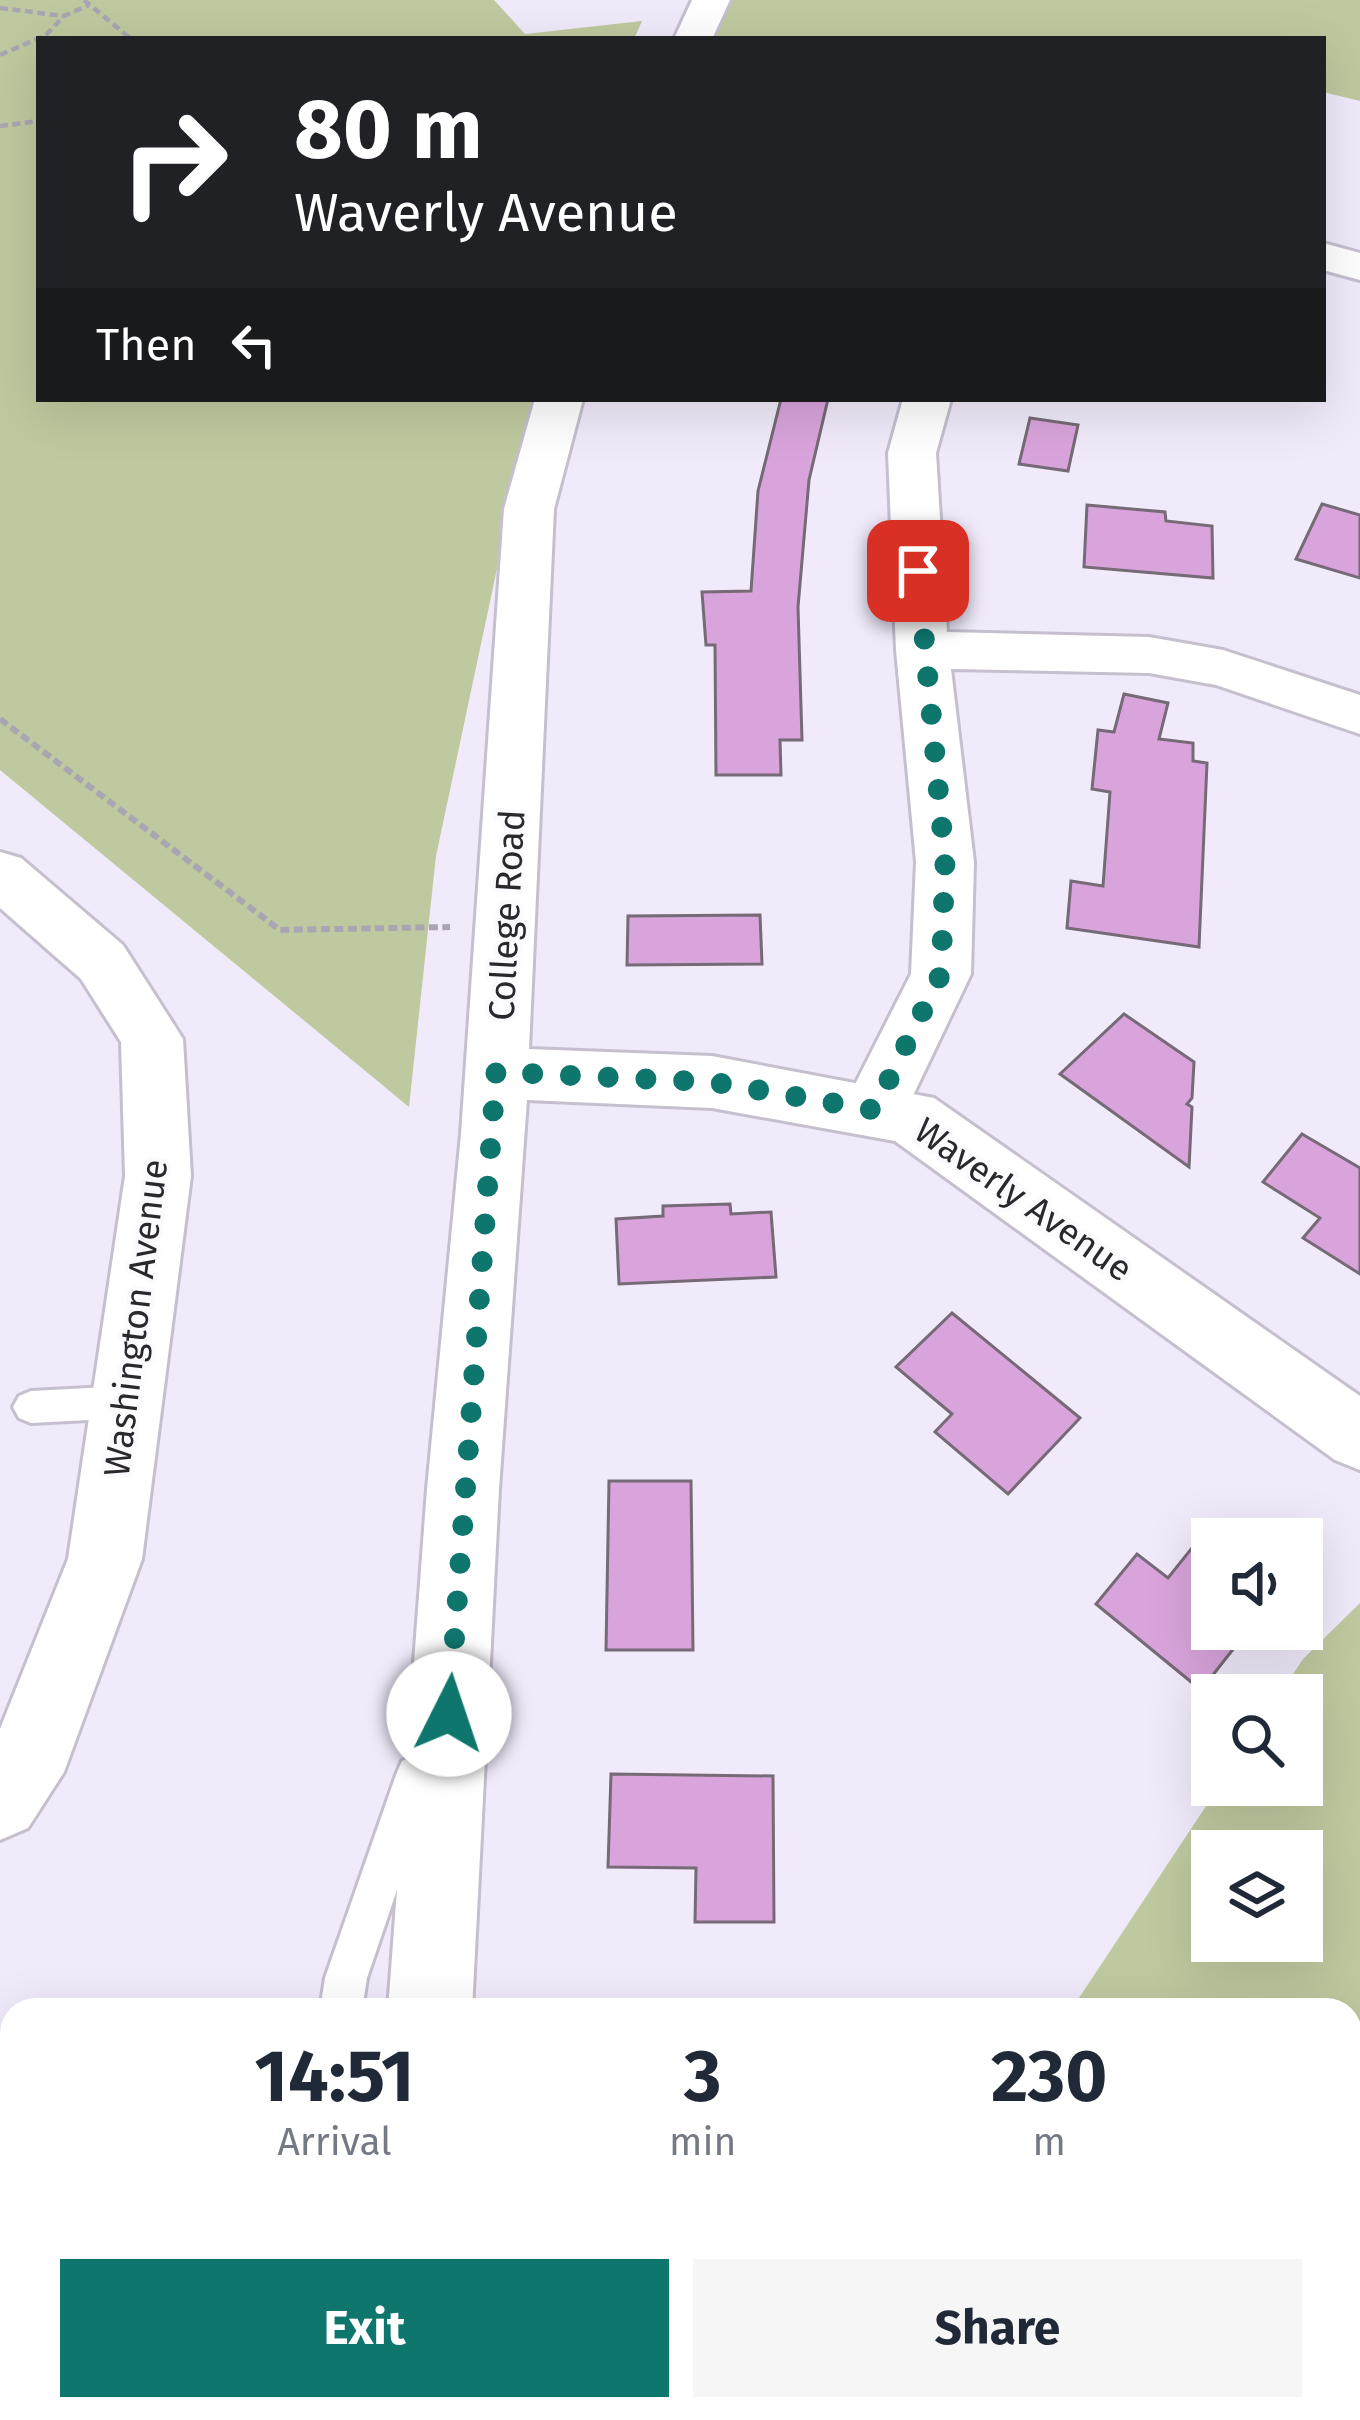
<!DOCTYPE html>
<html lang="en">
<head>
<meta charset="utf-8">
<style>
  body { margin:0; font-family:"Fira Sans",sans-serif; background:#f6f6f7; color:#1f2937; height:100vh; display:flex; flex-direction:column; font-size:45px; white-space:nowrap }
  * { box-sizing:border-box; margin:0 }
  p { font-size:39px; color:#747a83 }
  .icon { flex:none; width:66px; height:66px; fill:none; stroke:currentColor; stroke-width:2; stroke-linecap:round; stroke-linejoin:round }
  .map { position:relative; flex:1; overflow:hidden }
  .panel { position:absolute; left:0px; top:1998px; width:1362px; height:423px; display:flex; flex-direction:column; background:#fff; border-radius:36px 36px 0 0; box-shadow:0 12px 48px #0002 }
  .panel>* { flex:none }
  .guide { position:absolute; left:36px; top:36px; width:1290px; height:366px; border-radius:0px; box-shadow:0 12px 48px #0002; background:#202124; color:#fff; overflow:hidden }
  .controls { position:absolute; left:1191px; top:1518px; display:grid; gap:24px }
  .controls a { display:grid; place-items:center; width:132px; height:132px; border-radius:0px; background:#fff; box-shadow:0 12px 48px #0002; font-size:60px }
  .pin { position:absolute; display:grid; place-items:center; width:102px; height:102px; color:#fff; margin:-51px; border-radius:24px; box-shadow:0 6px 18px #0006 }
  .me { position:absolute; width:132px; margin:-66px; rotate:4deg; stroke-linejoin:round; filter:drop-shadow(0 0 9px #0008) }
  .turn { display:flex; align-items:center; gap:42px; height:252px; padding:0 60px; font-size:54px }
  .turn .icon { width:156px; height:156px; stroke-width:2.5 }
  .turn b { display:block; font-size:84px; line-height:102px }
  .then { display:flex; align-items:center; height:114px; padding:0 60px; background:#0003; gap:24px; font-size:45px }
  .eta { display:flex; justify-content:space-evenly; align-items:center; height:204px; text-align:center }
  .eta b { font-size:72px; font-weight:700; line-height:84px }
  .cta { display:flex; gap:24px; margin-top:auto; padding:24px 60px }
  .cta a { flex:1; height:138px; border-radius:0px; background:#0f766e; color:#fff; font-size:48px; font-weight:700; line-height:138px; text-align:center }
  .cta a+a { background:#f6f6f7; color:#1f2937 }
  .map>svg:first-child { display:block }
  .green { fill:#bfc99f; fill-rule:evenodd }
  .building { fill:#d9a4dc; stroke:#756a75; stroke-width:3 }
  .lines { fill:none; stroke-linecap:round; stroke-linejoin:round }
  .lane-casing { stroke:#c5bfce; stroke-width:6 }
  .street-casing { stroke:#c5bfce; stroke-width:6 }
  .secondary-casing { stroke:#c5bfce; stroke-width:6 }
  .path-far1 { stroke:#aaa5b2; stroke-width:4.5; stroke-dasharray:8 4.5; stroke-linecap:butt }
  .path { stroke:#aaa5b2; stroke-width:6; stroke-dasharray:9 4.5; stroke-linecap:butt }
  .lane { fill:#fff; fill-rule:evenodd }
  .street { fill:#fff; fill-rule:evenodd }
  .secondary { fill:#fff; fill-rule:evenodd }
  .route { stroke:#0f766e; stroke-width:21; stroke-dasharray:0 37.8 }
  .labels { text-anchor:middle; stroke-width:9; stroke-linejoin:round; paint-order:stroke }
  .street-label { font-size:36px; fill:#2a272d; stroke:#fbfafd }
</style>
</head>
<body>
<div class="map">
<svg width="1360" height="2420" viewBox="0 0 1360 2420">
  <rect width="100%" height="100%" fill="#f0eafa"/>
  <g class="green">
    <polygon points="0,0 494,0 525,34 642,21 634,39 39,39 39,399 533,399 436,856 409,1107 0,770"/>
    <polygon points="733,0 1360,0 1360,101 1323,92 1323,39 714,39"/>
    <path d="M1360,1603V2420H499L500,2409H1350V2010H1071L1220,1785H1302V1695H1279L1303,1659ZM1212,1851H1302V1941H1212Z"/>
  </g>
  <g class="building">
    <polygon points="781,399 828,399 809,480 798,607 802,740 780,740 781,775 716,775 715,645 706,645 702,592 751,591 758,491"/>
    <polygon points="1030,418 1078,425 1068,471 1019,464"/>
    <polygon points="1322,504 1360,515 1360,578 1296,559"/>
    <polygon points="1087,505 1165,512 1166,521 1212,526 1213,578 1084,567"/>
    <polygon points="1124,694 1168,703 1159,739 1193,743 1193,761 1207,763 1199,947 1067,928 1071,881 1103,886 1110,792 1092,789 1098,730 1114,732"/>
    <polygon points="760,915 762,964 627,965 628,916"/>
    <polygon points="1124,1014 1194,1062 1192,1098 1187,1104 1192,1107 1189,1167 1060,1074"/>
    <polygon points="1302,1134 1360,1168 1360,1274 1303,1238 1320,1218 1263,1182"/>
    <polygon points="730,1204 731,1214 771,1212 776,1277 619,1284 616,1219 663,1216 663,1206"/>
    <polygon points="952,1313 1080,1418 1008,1494 935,1432 952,1414 896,1367"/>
    <polygon points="609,1481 691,1481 693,1650 606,1650"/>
    <polygon points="1212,1523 1212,1629 1249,1629 1201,1690 1096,1604 1137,1554 1168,1578"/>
    <polygon points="611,1774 773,1776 774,1922 695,1922 696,1868 608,1867"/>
  </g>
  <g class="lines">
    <g class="lane-casing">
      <g id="lane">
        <polygon points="127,1386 139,1391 145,1402 139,1413 127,1418 31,1423 19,1418 13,1407 19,1396 31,1391"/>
        <polygon points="416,1755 430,1761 436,1775 367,1978 362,2010 320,2010 325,1978 396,1775 402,1761"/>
        <polygon points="267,2409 315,2409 314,2420 266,2420"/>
      </g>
    </g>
    <g class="street-casing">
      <g id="street">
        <polygon points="1323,243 1360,253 1360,280 1323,270"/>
        <polygon points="903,399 951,399 936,453 947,632 1149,637 1223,650 1360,695 1360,734 1216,685 1149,673 951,669 974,862 971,974 897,1129 874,1136 851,1129 842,1110 911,974 916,862 896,650 888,453"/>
        <polygon points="0,852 21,858 123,945 183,1039 191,1176 142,1559 64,1772 28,1828 0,1840 0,1729 68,1559 125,1176 121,1042 81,979 0,908"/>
      </g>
    </g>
    <g class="secondary-casing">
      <g id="secondary">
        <polygon points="692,0 730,0 712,39 674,39"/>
        <polygon points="535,399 583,399 554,509 529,1049 712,1056 934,1098 1360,1396 1360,1470 1335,1460 895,1141 712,1108 527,1100 499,1489 472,2010 388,2010 427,1489 461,1134 504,509"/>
        <polygon points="356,2409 450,2409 448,2420 354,2420"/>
      </g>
    </g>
    <g class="path-far1">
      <polyline points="84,0 131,39"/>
      <polyline points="0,8 64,16"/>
      <polyline points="0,55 46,35 64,16 89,5"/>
      <polyline points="0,126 39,121"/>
    </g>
    <polyline class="path" points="0,719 280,930 450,927"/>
    <use href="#lane" class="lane"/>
    <use href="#street" class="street"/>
    <use href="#secondary" class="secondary"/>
  </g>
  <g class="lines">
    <polyline class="route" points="449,1714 496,1072 712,1082 874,1110 941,974 945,862 918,571"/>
  </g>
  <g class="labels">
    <g class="street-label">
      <text transform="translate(506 915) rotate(-87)" y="13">College Road</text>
      <text transform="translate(1024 1199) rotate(35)" y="13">Waverly Avenue</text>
      <text transform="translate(135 1318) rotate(-83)" y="13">Washington Avenue</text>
    </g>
  </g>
</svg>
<div class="controls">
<a><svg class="icon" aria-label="sound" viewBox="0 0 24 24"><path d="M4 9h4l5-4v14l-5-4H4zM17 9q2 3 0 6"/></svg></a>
<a><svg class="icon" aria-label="search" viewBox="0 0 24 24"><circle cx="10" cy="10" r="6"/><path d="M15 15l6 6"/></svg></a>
<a><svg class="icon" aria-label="layers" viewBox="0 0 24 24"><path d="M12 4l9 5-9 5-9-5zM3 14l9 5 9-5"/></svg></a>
</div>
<div class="pin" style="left:918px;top:571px;background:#d93025"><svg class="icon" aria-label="arrive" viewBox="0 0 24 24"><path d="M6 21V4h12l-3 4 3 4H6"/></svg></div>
<svg class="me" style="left:449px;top:1714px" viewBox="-20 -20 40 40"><circle r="19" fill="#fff"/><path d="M0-13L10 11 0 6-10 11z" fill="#0f766e"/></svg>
<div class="guide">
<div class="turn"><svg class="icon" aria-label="right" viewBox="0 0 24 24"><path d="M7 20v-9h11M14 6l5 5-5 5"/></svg><div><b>80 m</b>Waverly Avenue</div></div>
<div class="then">Then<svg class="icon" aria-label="left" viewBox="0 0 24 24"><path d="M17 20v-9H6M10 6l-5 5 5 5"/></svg></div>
</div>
<section class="panel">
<div class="eta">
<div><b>14:51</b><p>Arrival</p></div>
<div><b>3</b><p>min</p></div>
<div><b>230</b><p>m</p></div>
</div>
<div class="cta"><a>Exit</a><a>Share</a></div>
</section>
</div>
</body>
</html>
